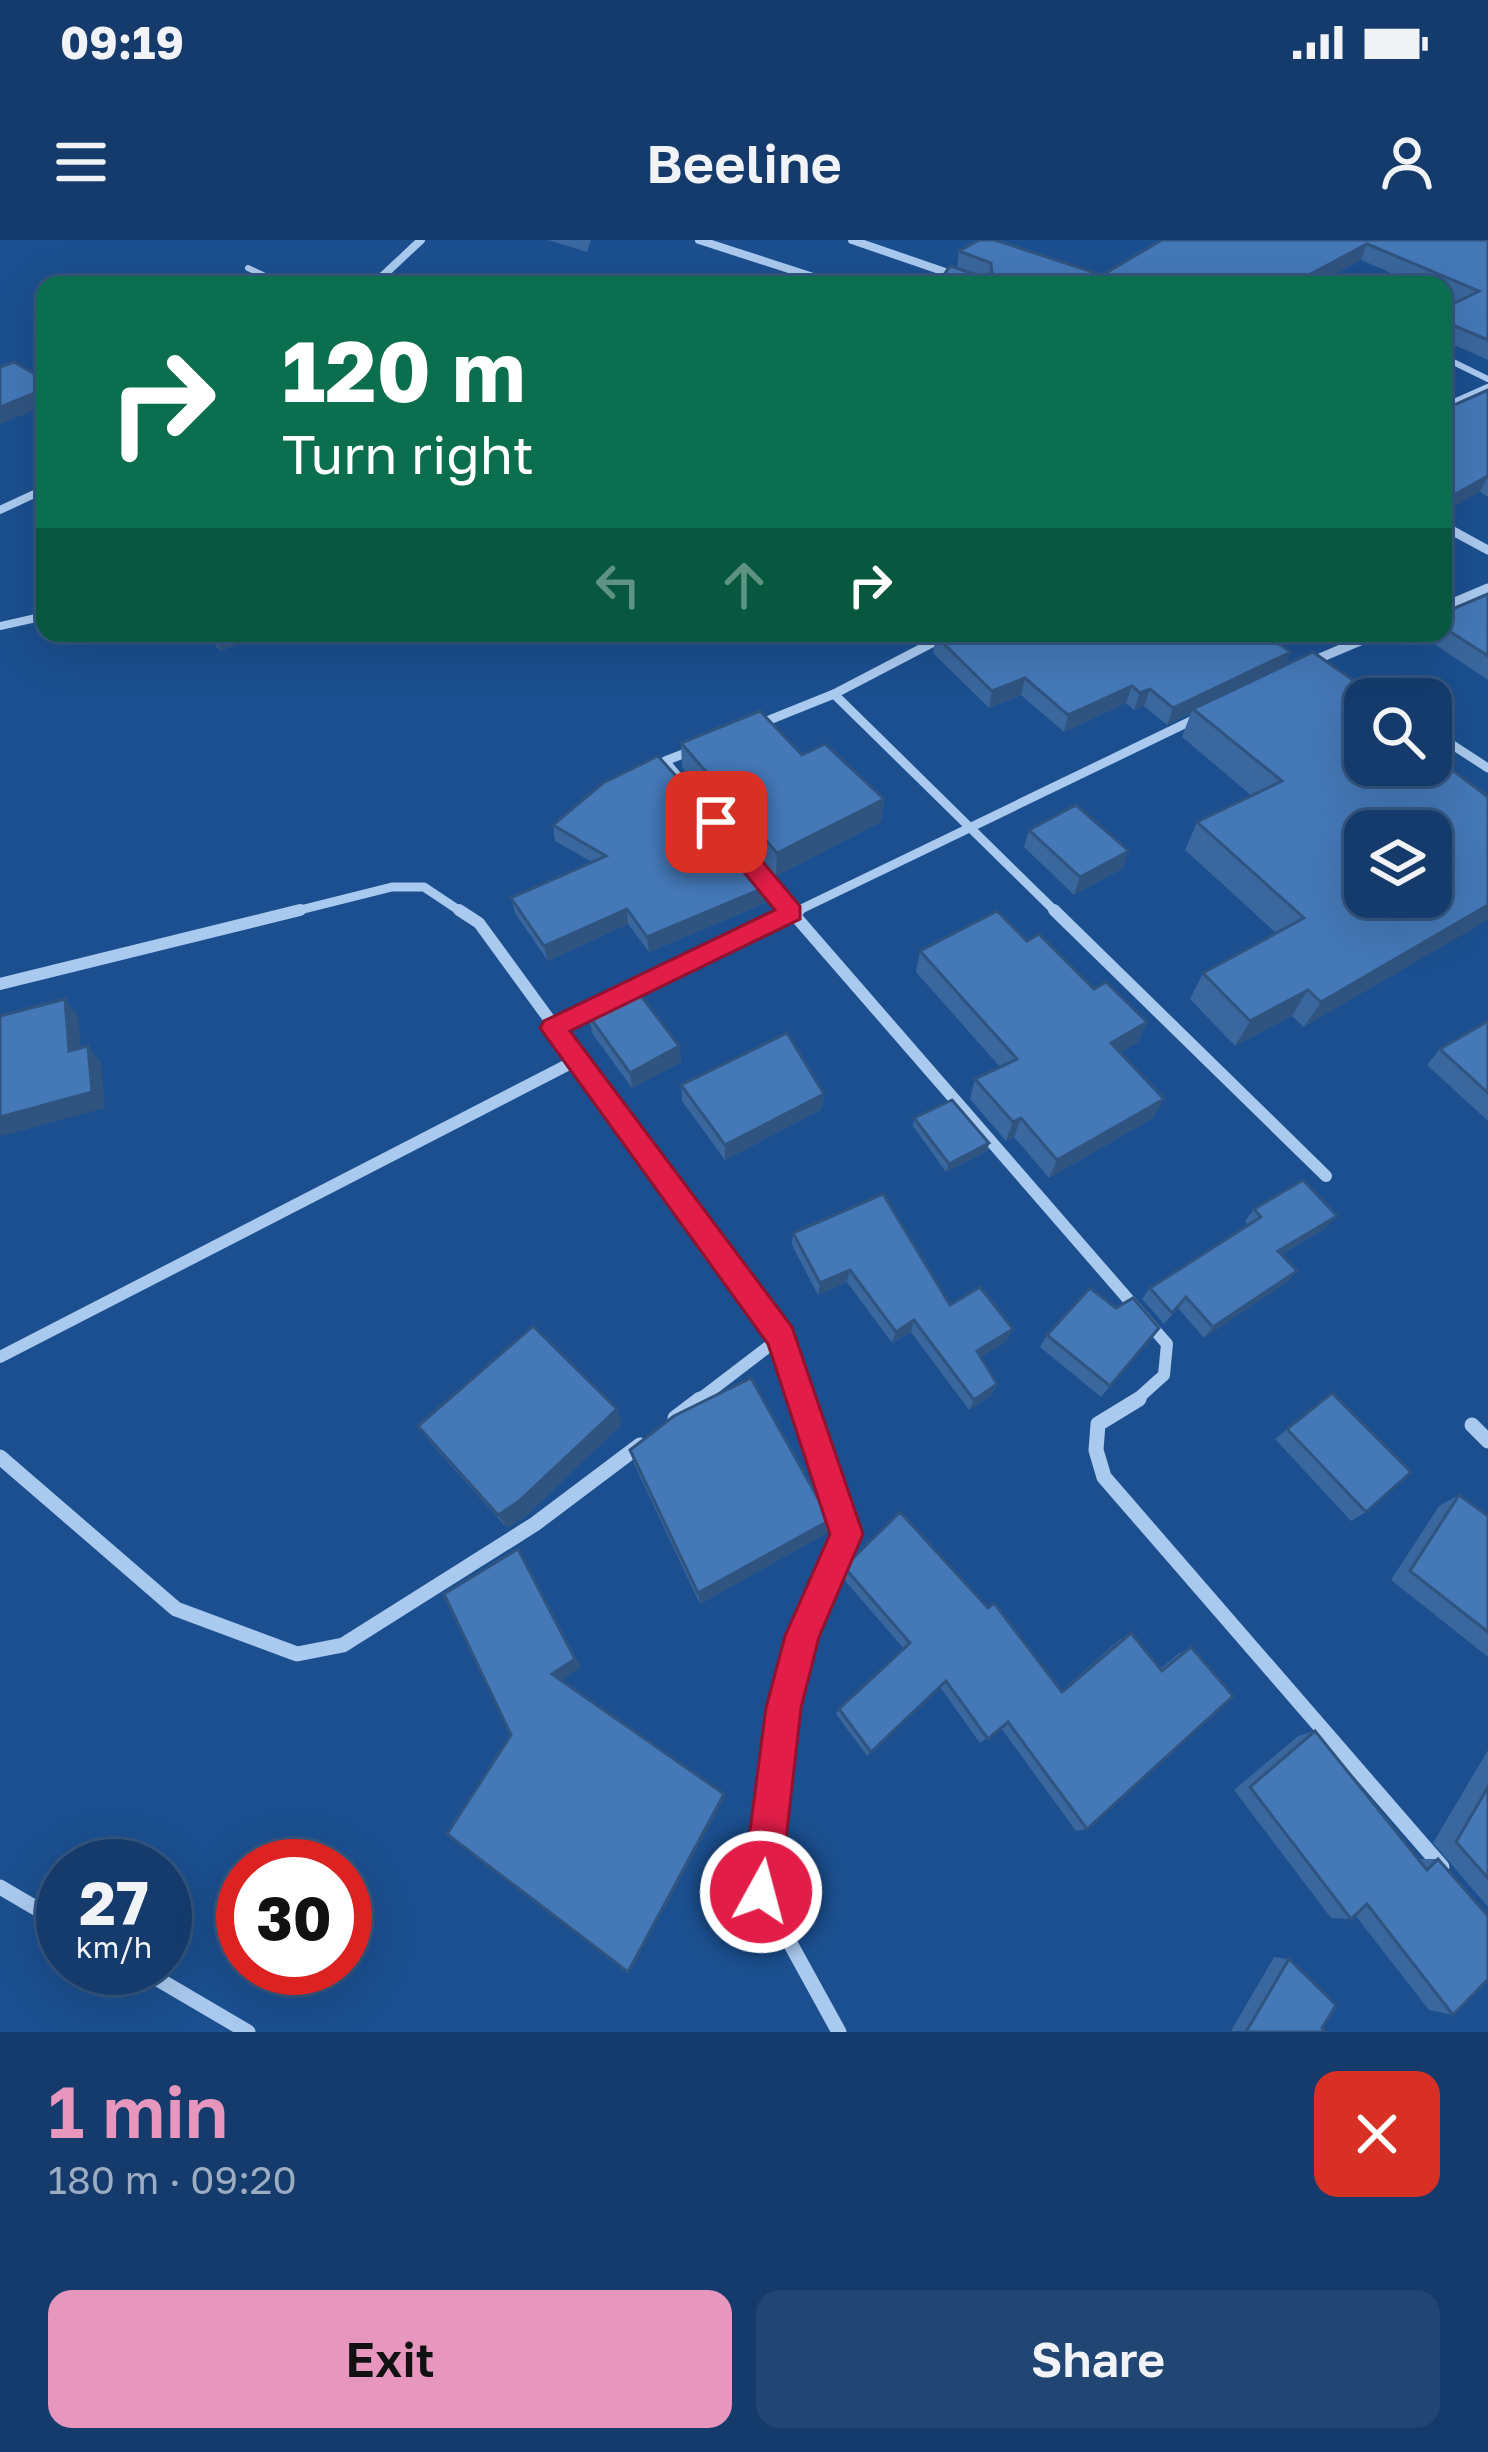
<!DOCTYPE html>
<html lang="en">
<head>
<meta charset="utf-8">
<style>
  body { margin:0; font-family:"Golos Text",sans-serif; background:#214673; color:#f1f3f6; height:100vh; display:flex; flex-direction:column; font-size:45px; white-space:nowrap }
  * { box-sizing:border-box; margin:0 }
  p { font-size:39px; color:#9dadc1 }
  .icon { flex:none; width:66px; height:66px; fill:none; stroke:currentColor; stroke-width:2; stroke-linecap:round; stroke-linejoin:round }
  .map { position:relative; height:1792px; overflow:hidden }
  .side { display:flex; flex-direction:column; background:#143b6b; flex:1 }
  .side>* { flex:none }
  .hud { position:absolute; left:36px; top:36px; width:1416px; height:366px; border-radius:24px; box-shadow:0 12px 48px #0002,0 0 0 3px #33557e; background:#0b6e4f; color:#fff; overflow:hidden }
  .fabs { position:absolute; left:1344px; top:438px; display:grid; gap:24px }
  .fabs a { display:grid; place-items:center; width:108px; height:108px; border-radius:24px; background:#143b6b; box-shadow:0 12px 48px #0002,0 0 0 3px #33557e; font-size:60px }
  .speed { position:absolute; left:36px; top:1599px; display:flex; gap:24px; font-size:60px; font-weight:700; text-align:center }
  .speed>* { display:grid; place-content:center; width:156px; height:156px; border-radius:50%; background:#143b6b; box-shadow:0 12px 48px #0002,0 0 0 3px #33557e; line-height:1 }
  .speed small { font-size:30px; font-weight:400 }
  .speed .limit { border:18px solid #d22; background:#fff; color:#111 }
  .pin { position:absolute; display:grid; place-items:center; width:102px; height:102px; color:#fff; margin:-51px; border-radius:24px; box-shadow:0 6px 18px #0006 }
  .me { position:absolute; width:132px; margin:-66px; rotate:7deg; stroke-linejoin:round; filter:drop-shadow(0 0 9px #0008) }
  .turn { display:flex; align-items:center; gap:42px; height:252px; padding:0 48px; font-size:54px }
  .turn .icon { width:156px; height:156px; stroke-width:2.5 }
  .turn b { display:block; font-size:84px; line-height:102px }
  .lanes { display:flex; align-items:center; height:114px; padding:0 48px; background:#0003; justify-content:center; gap:60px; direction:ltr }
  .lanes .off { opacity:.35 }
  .round { display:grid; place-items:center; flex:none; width:126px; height:126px; border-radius:24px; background:#214673 }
  .head { display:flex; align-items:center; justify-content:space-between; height:204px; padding:0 48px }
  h1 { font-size:72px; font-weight:600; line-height:90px; color:#e797bd }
  .cta { display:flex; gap:24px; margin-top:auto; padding:24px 48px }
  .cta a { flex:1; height:138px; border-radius:24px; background:#e797bd; color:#111; font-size:48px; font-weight:600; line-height:138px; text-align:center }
  .cta a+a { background:#214673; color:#f1f3f6 }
  .status { display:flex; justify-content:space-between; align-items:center; height:84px; padding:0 60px; background:#143b6b; direction:ltr }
  .status svg { height:33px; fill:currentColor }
  header { display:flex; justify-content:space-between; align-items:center; height:156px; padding:0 48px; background:#143b6b; font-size:54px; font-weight:600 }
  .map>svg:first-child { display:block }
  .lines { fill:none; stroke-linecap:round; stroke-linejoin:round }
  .service-far1 { stroke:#a9c9ee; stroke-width:6 }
  .service { stroke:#a9c9ee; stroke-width:8 }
  .minor-far3 { stroke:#a9c9ee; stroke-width:8 }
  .minor-far2 { stroke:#a9c9ee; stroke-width:9 }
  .minor-far1 { stroke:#a9c9ee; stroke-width:12 }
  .minor { stroke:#a9c9ee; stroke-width:15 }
  .wall { fill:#3a679d }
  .shaded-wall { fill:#305480 }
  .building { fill:#4478b7; stroke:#305480; stroke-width:3; fill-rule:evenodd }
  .route { fill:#e11d48; stroke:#92132f; stroke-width:3 }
</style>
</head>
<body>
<div class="status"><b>09:19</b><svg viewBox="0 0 49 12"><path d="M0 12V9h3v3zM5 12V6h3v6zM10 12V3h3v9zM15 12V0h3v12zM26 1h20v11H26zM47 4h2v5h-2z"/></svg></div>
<header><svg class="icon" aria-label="menu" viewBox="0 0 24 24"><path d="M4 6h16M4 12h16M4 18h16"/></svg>Beeline<svg class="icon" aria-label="person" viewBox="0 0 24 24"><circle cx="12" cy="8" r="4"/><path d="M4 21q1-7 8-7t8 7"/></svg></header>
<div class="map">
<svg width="1488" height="1792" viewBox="0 0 1488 1792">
  <rect width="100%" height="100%" fill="#1b4f8f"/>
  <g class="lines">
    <g class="service-far1">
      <polyline points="248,28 284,45"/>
      <polyline points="1443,117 1488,139"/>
    </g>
    <polyline class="service" points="0,386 45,376"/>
    <g class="minor-far3">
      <polyline points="699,0 838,45"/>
      <polyline points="852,0 983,45"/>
      <polyline points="373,45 421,0"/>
      <polyline points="1443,168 1488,148"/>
      <polyline points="0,270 45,249"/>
      <polyline points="1443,286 1459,294"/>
    </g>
    <g class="minor-far2">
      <polyline points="1453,291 1488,310"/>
      <polyline points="1443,367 1488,348"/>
      <polyline points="951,393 834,454 1057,673"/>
      <polyline points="1308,423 1379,393"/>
      <polyline points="754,486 834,454"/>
      <polyline points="1431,491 1488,528"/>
      <polyline points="696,509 665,521 704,568"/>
      <polyline points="763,639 792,673"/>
      <polyline points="288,673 392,647 424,647 463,673"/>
      <polyline points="793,673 1199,477"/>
    </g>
    <g class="minor-far1">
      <polyline points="459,670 479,683 781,1097 802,1162"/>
      <polyline points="790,670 1167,1104 1164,1135 1134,1162"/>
      <polyline points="1054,670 1326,936"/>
      <polyline points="0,744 300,670"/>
      <polyline points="553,788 799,670"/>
      <polyline points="0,1117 577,820"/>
      <polyline points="696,1162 781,1097"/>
    </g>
    <g class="minor">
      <polyline points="801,1159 846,1295 802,1396 784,1469 762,1652 839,1792"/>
      <polyline points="1139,1159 1098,1184 1096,1210 1104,1237 1442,1627"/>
      <polyline points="675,1178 700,1159"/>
      <polyline points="1472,1185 1488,1201"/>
      <polyline points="0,1217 176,1369 297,1414 343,1405 535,1284 640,1205"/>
      <polyline points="0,1647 63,1684"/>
      <polyline points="139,1728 248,1792"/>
    </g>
  </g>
  <g class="wall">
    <polygon points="548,0 591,0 587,12"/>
    <polygon points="1162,0 1488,0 1488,120 1443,100 1443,69 1458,62 1443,55 1443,45 1419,45 1361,20 1315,45 937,45 957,27 959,11 1102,35"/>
    <polygon points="1488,150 1488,257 1480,252"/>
    <polygon points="1488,354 1488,440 1421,395 1422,393 1443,393 1443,373"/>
    <polygon points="206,393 260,393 261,396 220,411"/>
    <polygon points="941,393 1287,393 1272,399 1291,412 1285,425 1365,525 1488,557 1304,787 1292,776 1235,806 1190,759 1203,733 1276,693 1185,610 1197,582 1252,556 1182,497 1191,473 1167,485 1144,466 1134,470 1126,463 1064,492 1021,455 989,468 933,413 936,396"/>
    <polygon points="681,503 802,515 884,559 881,582 776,636 682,527"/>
    <polygon points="553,585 772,660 649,712 628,684 548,721 515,673 511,658 592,622 555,601"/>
    <polygon points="1029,590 1123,628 1074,655 1024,607"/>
    <polygon points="1027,701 1094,749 1147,782 1138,802 1120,812 1153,878 1049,938 1014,897 1006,901 970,859 975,839 1000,827 916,732 920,711"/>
    <polygon points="589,776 679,806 681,822 632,848 592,793"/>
    <polygon points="1488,781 1488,881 1427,825 1440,809"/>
    <polygon points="681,845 824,854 822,869 725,920 682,861"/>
    <polygon points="914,878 989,903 987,911 946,932 913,886"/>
    <polygon points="1254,969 1326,988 1281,1015 1297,1031 1287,1042 1204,1098 1178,1068 1164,1084 1142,1059 1150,1048 1248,985 1245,981"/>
    <polygon points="793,993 950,1065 1007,1101 981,1117 997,1144 992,1155 969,1170 911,1092 892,1103 847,1042 818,1055 792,1005"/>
    <polygon points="1116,1068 1159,1088 1101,1157 1040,1107 1047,1095"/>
    <polygon points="1332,1153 1366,1272 1351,1281 1275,1199"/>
    <polygon points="617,1169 621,1185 526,1276 507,1288 429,1201 418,1186"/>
    <polygon points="630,1210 830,1280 827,1293 700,1364 634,1224"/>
    <polygon points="1459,1255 1488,1276 1488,1417 1391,1340 1439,1266"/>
    <polygon points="844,1327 1061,1451 1119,1400 1131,1393 1160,1429 1178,1414 1191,1407 1087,1589 1076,1591 1001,1488 980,1503 940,1447 867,1516 836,1474 839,1469 904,1409 841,1336"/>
    <polygon points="1315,1491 1418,1619 1438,1619 1453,1775 1429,1770 1355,1675 1351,1679 1331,1678 1234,1550 1298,1496"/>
    <polygon points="1488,1510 1488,1667 1433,1603"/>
    <polygon points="1274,1717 1289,1719 1322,1788 1326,1792 1231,1791"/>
  </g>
  <g class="shaded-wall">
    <polygon points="1367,4 1361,20 1314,45 1290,45"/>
    <polygon points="45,149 45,166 0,184 0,167"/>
    <polygon points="1488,236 1480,252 1443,273 1443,261"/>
    <polygon points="212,393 260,393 261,396 220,411"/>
    <polygon points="1258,393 1287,393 1252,407"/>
    <polygon points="1291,412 1283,429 1193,469 1191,473 1167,485 1173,468"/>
    <polygon points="1025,438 1021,455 989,468 992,451"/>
    <polygon points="1132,446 1126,463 1064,492 1068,475"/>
    <polygon points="1150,449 1144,466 1134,470 1140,453"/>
    <polygon points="884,559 881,582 776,636 777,613"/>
    <polygon points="1129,611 1123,628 1074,655 1080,637"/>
    <polygon points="773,644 772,660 649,712 647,697"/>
    <polygon points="1488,665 1488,680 1304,787 1321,762"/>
    <polygon points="627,669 628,684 548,721 544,706"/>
    <polygon points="1308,750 1292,776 1235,806 1250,781"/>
    <polygon points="65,759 78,776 83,827 69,811"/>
    <polygon points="1147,782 1138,802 1102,823 1111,803"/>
    <polygon points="88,806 101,822 105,868 2,896 0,894 0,877"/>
    <polygon points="679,806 681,822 632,848 630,833"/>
    <polygon points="824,854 822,869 725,920 725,905"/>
    <polygon points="1164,859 1153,878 1049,938 1057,920"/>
    <polygon points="1021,878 1014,897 1006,901 1013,882"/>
    <polygon points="989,903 987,911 946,932 949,924"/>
    <polygon points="1337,976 1326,988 1268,1022 1278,1011"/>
    <polygon points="850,1030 847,1042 818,1055 820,1043"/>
    <polygon points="1297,1031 1287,1042 1204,1098 1213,1087"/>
    <polygon points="914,1080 911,1092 892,1103 896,1092"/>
    <polygon points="1013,1089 1007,1101 973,1122 977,1111"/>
    <polygon points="997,1144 992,1155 969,1170 974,1160"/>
    <polygon points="617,1169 621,1185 526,1276 507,1288 498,1275"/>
    <polygon points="830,1280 827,1293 700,1364 698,1353"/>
    <polygon points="518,1309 581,1427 559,1442 552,1434"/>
    <polygon points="724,1554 725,1557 632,1728 628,1732"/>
  </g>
  <g class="building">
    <polygon points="979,0 995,0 1102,35 1162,0 1488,0 1488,100 1443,81 1443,69 1479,51 1367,4 1290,45 937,45 950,26 983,37 992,34 991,23 959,11"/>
    <polygon points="14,122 45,140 45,149 0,167 0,127"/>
    <polygon points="1488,150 1488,236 1443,261 1443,170"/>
    <polygon points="1488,354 1488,416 1443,387 1443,373"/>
    <polygon points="941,393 1263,393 1291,412 1173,468 1150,449 1140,453 1132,446 1068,475 1025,438 992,451 936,396"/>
    <path d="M1313,412L1380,459H1365V525H1431V514L1488,557V665L1321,762L1308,750L1250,781L1203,733L1304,678L1197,582L1282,541L1193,469ZM1365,591H1431V657H1365Z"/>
    <polygon points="760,471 802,515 825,504 884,559 777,613 681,503"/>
    <polygon points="658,516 773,644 647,697 627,669 544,706 511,658 606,616 553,585 603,543"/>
    <polygon points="1076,565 1129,611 1080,637 1029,590"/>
    <polygon points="997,671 1027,701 1039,694 1094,749 1106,742 1147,782 1111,803 1164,859 1057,920 1021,878 1013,882 975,839 1017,819 920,711"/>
    <polygon points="638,752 679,806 630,833 589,776"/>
    <polygon points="65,759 69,811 88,806 92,852 0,877 0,776"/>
    <polygon points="1488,781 1488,853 1440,809"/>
    <polygon points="787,793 824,854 725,905 681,845"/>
    <polygon points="952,860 989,903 949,924 914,878"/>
    <polygon points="1303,940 1337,976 1278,1011 1297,1031 1213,1087 1186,1057 1172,1073 1150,1048 1261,977 1254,969"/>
    <polygon points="883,954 950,1065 980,1047 1013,1089 977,1111 997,1144 974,1160 914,1080 896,1092 850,1030 820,1043 793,993"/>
    <polygon points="1090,1048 1116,1068 1133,1058 1159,1088 1110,1146 1047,1095"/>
    <polygon points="533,1086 617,1169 518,1262 498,1275 418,1186"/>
    <polygon points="751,1138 830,1280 698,1353 630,1210 674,1176"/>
    <polygon points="1332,1153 1411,1232 1366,1272 1287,1189"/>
    <polygon points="1459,1255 1488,1276 1488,1392 1410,1331"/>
    <polygon points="900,1272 988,1368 994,1363 1062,1452 1131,1393 1162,1431 1191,1407 1233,1456 1087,1589 1008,1482 988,1499 946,1441 871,1512 839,1469 910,1403 844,1327"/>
    <polygon points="518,1309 575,1419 552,1434 724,1554 628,1732 447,1594 511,1495 444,1354"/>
    <polygon points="1315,1491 1427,1630 1438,1619 1488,1676 1488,1739 1453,1775 1367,1664 1351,1679 1250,1547"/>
    <polygon points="1488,1547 1488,1638 1456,1602"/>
    <polygon points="1289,1719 1336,1765 1322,1788 1326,1792 1246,1792"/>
  </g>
  <polygon class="route" points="716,574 724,576 800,666 800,679 570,791 792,1087 863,1294 819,1397 801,1468 780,1652 775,1666 761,1671 748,1666 742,1652 766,1468 785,1396 830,1294 768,1104 540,788 544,781 775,670 707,587 704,582"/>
</svg>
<div class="fabs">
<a><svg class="icon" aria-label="search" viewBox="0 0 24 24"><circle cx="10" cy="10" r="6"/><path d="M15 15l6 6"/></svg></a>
<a><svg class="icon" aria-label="layers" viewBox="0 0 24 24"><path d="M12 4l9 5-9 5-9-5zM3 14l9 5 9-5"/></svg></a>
</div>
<div class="speed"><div>27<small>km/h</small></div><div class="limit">30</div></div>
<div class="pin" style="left:716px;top:582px;background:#d93025"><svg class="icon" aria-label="arrive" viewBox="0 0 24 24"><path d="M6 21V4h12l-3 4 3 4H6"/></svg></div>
<svg class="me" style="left:761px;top:1652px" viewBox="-20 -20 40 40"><circle r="17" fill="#e11d48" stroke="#fff" stroke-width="3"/><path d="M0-11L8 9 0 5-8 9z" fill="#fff"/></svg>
<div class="hud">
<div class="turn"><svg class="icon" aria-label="right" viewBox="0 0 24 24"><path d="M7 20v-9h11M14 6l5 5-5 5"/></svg><div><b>120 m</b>Turn right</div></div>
<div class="lanes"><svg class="icon off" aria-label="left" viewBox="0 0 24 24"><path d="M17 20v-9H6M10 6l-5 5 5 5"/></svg><svg class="icon off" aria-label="ahead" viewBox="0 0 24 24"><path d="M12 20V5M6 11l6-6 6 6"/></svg><svg class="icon" aria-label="right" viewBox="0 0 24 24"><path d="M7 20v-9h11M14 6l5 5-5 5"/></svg></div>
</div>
</div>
<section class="side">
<div class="head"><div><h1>1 min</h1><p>180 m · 09:20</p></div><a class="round" style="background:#d93025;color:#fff"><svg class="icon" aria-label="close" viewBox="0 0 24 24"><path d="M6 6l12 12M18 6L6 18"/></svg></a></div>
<div class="cta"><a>Exit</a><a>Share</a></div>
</section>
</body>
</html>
